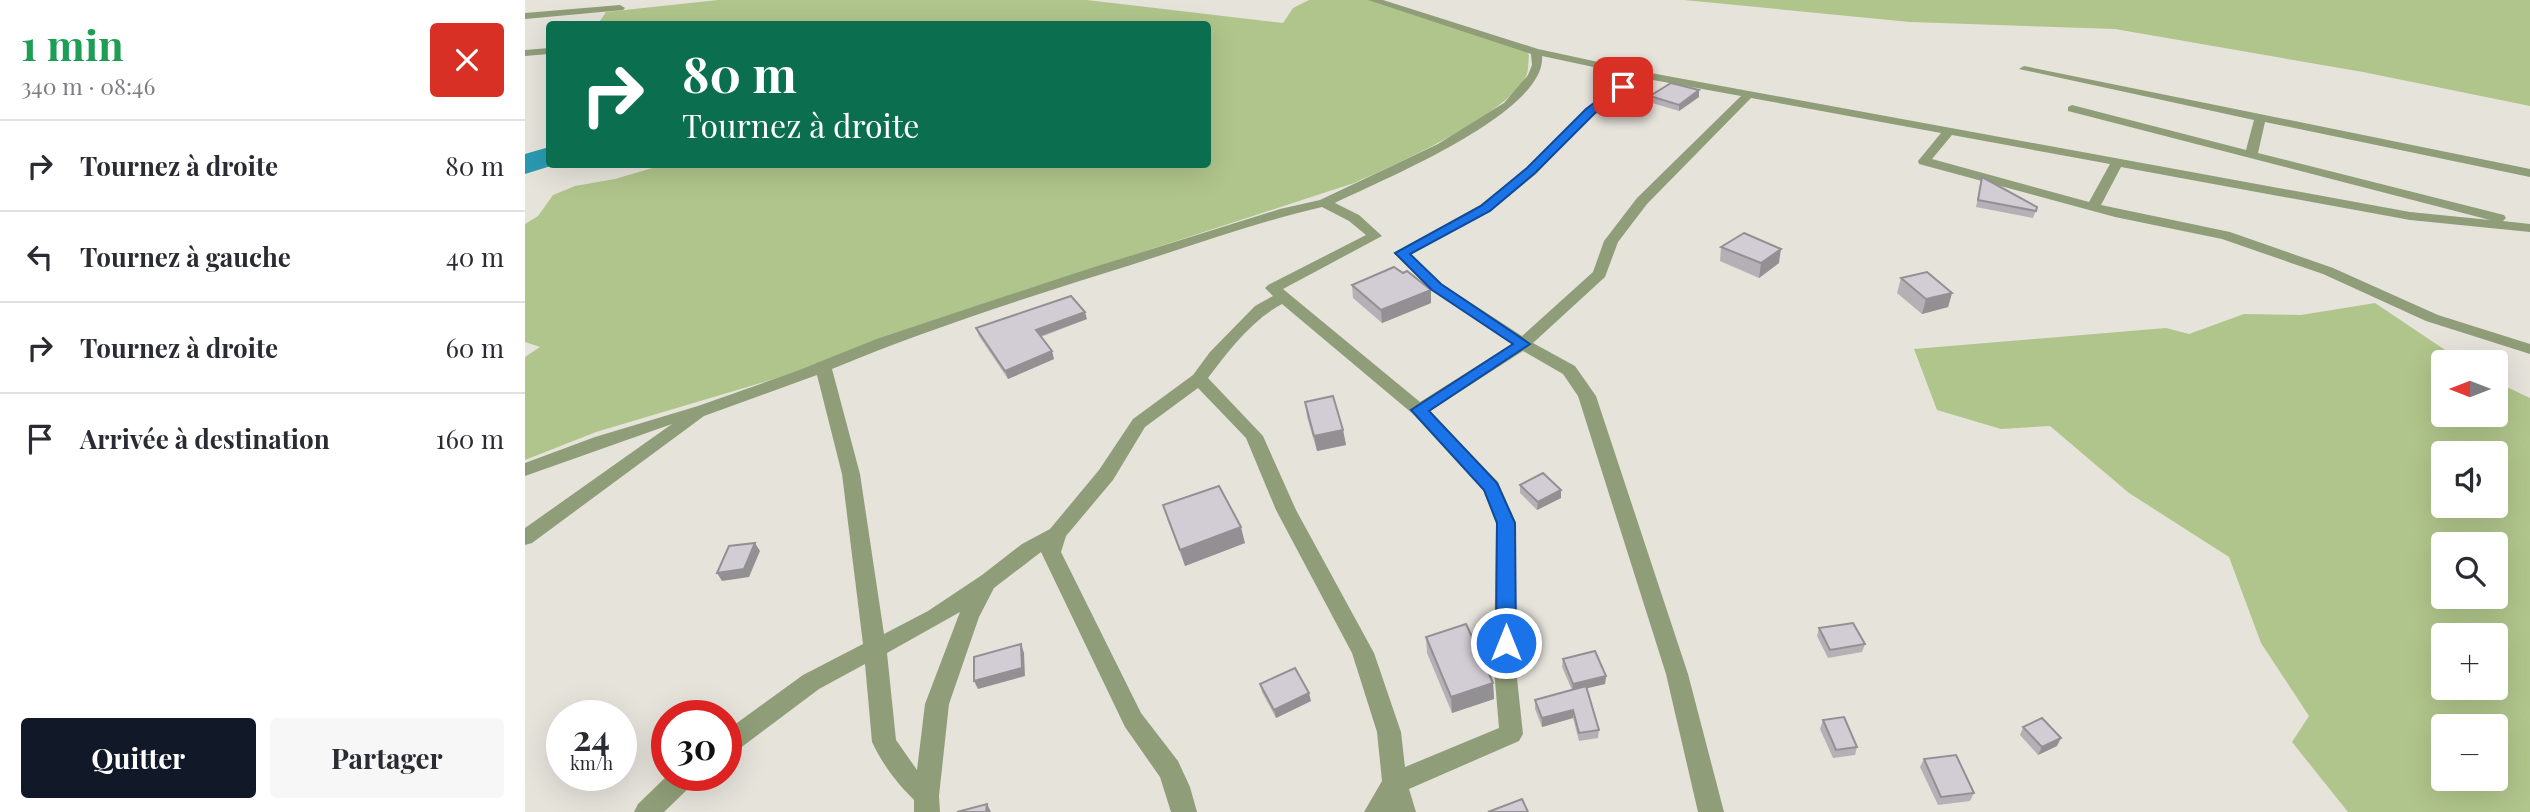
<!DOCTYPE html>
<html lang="fr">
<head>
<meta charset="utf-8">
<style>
  body { margin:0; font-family:"Playfair Display",serif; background:#f7f7f7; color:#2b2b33; height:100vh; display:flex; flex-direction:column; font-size:26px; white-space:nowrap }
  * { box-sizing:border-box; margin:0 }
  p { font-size:23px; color:#7c7c81 }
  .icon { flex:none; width:38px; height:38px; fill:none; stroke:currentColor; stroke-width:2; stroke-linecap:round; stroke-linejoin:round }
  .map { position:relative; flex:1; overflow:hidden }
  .details { display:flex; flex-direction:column; background:#fff; width:525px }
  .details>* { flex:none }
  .guide { position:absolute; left:21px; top:21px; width:665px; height:147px; border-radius:7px; box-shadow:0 7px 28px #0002; background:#0b6e4f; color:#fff; overflow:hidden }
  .needle { width:46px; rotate:270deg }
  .buttons { position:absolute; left:1906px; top:350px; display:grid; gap:14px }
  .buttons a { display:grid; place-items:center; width:77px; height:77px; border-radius:7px; background:#fff; box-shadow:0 7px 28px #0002; font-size:35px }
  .speed { position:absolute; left:21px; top:700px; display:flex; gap:14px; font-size:35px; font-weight:700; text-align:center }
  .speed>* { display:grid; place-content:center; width:91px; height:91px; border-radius:50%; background:#fff; box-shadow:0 7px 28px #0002; line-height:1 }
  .speed small { font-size:18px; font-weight:400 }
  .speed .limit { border:10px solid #d22; background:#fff; color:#111 }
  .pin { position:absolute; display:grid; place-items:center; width:60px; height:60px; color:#fff; margin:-30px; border-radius:14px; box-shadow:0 4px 10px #0006 }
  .me { position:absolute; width:77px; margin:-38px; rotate:0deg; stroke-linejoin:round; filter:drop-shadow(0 0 5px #0008) }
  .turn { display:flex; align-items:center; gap:24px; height:147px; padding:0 21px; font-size:32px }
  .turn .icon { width:91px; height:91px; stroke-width:2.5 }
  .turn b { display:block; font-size:49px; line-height:60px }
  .round { display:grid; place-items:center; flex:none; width:74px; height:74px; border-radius:7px; background:#f7f7f7 }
  .summary { display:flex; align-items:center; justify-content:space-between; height:119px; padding:0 21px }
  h1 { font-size:42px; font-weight:700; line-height:52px; color:#1e9e55 }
  .primary-button { display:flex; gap:14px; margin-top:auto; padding:14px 21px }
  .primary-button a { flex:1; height:80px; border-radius:7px; background:#111827; color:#fff; font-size:28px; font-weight:700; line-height:80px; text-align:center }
  .primary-button a+a { background:#f7f7f7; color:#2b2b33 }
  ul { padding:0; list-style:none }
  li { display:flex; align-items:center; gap:21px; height:91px; padding:0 21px; border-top:2px solid #e1e1e2 }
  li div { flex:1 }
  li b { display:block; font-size:26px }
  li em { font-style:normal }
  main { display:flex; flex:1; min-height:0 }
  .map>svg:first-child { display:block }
  .green { fill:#b0c58b; fill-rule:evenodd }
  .water { fill:#2a9ab1 }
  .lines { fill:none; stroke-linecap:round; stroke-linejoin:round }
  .minor { fill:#8f9e78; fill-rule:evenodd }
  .wall { fill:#b5b0b6 }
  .shaded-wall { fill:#939094 }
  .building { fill:#d2cdd4; stroke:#939094; stroke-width:2 }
  .route { fill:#1a73e8; stroke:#114b97; stroke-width:2 }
</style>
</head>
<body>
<main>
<section class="details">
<div class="summary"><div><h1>1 min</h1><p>340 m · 08:46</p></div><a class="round" style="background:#d93025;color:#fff"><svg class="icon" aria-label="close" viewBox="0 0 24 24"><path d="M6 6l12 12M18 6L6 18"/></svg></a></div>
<ul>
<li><svg class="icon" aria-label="right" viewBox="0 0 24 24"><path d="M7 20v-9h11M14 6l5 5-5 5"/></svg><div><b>Tournez à droite</b></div><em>80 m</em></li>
<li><svg class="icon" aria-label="left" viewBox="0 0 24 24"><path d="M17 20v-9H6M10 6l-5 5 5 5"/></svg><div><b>Tournez à gauche</b></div><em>40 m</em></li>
<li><svg class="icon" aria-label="right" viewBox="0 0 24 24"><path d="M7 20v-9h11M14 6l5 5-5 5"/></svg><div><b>Tournez à droite</b></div><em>60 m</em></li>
<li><svg class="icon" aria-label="arrive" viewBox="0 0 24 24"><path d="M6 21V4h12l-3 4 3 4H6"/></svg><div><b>Arrivée à destination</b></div><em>160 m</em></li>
</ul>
<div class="primary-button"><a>Quitter</a><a>Partager</a></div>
</section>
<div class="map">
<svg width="2005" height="812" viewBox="0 0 2005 812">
  <rect width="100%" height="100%" fill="#e6e3db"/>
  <g class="green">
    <path d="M193,0H562L758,23L768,8L784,0H849L995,45L1004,55C1003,61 1004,71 1001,76C980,117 871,164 829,183L357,337L276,371L71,432L0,460V357L15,347L0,342V224L13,216L28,195L50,186L90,179L141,164H682V24H73L81,12Z"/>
    <polygon points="1159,0 2005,0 2005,106 1838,72 1590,29 1385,22"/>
    <path d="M1850,303L1938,362H1918V415H1970L1971,382L2005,398V812H1823L1767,742L1784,716L1736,643L1704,557L1604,493L1525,426L1476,429L1412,410L1389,349L1641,328L1664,334L1719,314L1776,315ZM1970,453V506H1918V453ZM1970,544V597H1918V544ZM1970,635V688H1918V635ZM1918,726H1970V779H1918Z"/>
  </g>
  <polygon class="water" points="24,147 24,164 29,165 0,174 0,154"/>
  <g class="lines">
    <g class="minor">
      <path d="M843,0H858L1013,49L1115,71L1885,212L1965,220L1543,111V107L1547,105L1721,150L1729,120L1494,69L1499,66L2005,169V177L1740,122L1733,153L1979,215L1981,218L1978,221L2005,224V232L1885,220L1596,167L1576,205L1705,232L1808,268L1913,315L2005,344V354L1901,321L1798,274L1697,239L1590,217L1394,164L1393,161L1416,133L1226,98L1122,204L1093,242L1080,277L1008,343L1050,366L1071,396L1163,674L1199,812H1173L1141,674L1053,396L1038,374L998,351L905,411L973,482L991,523V669L998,734L994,741L884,789L891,812H839L857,781L852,732L827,653L751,510L721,438L673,388L620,427L588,480L541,536L536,552L616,713L653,761L665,787L672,812H646L635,777L600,727L516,552L469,588L454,617L424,704L414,796L415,812H389V800C371,782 358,765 347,742L340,664L294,689L210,752L201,755V731L278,675L338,644L317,474L292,375L179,416L7,543L0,545V528L147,424L0,476V463L70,437L173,406L272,371L354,338L563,269L755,209L795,200L913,144L979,103L1003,75L1007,65L1006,54ZM1017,56L1106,75L1061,109L1001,168L955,205L869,253L907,290L987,344L895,402L758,289L857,236L834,215L810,203C855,181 1022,113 1017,56ZM1117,78L1216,96L1112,198L1079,241L1068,272L997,336L917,284L885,254L965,211L1011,174L1069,113ZM1427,135L1585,164L1564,202L1407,159ZM797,207L824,221L841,235L743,285L740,288L748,296L730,306L685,352L668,375L608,419L574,470L525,529L497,544L457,575L403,611L359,634L335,474L307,369C405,328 507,296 609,264C671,244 733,222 797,207ZM757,304L888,414L958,490L971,523L969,669L974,728L880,767L876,732L849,653L771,510L738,436L683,378C703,351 727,320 757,304ZM435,612L400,704L392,770L371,740L362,653Z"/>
      <polygon points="95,5 100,8 98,10 0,19 0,13"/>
      <polygon points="24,48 24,54 0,56 0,50"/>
      <polygon points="143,775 172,775 169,783 139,812 109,812 113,804"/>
    </g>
  </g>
  <g class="wall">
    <polygon points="1174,90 1174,97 1154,111 1124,102 1125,96"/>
    <polygon points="1457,177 1512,207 1508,218 1451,207"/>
    <polygon points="1196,247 1254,263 1234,278 1195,261"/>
    <polygon points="1376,278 1427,293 1423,307 1397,314 1372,293"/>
    <polygon points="827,285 906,290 906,303 857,323 828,298"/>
    <polygon points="562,319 516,337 529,359 483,379 454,336 451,328"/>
    <polygon points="780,402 818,430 821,445 792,451 782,417"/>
    <polygon points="995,485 1036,498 1012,510 995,493"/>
    <polygon points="638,505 720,543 660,566 643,521"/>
    <polygon points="1294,628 1340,644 1337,652 1303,658 1292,636"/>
    <polygon points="901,637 949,641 967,672 964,673 968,683 969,699 927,713 902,653"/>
    <polygon points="1038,659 1081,676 1080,684 1062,688 1074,730 1073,738 1054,741 1048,718 1017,727 1010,709 1010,700 1047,690 1037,667"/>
    <polygon points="735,684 786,701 751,718 737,692"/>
    <polygon points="1298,720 1332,747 1330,755 1308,758 1295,729"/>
    <polygon points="1498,727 1532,746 1513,755 1495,735"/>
    <polygon points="1399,759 1449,793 1445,801 1413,805 1395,767"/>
  </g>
  <g class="shaded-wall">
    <polygon points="1174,90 1174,97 1154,111 1154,105"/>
    <polygon points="1256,249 1254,263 1234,278 1236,263"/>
    <polygon points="906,290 906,303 857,323 856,310"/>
    <polygon points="1427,293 1423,307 1397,314 1401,299"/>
    <polygon points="560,312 562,319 513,337 511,330"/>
    <polygon points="527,351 529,359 483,379 480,371"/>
    <polygon points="818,430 821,445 792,451 789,436"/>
    <polygon points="1036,490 1036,498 1012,510 1013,502"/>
    <polygon points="716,527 720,543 660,566 655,550"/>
    <polygon points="230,543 235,551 224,577 197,581 192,573"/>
    <polygon points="966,636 967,672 958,674 957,658"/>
    <polygon points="496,644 499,653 500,676 453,689 449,681"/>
    <polygon points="1006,653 1006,661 994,664 994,656"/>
    <polygon points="1081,676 1080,684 1047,692 1048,684"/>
    <polygon points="968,683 969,699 927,713 926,697"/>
    <polygon points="784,693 786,701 751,718 749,710"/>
    <polygon points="1048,710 1048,718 1017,727 1017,718"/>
    <polygon points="1536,738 1532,746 1513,755 1517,747"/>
    <polygon points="462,804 466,812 461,812"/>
  </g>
  <g class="building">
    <polygon points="1146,83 1174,90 1154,105 1125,96"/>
    <polygon points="1457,177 1512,207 1511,211 1453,200"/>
    <polygon points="1219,233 1256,249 1236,263 1196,247"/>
    <polygon points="869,267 878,273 882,271 906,290 856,310 827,285"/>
    <polygon points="1402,272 1427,293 1401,299 1376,278"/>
    <polygon points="546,296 560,312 511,330 527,351 480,371 451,328"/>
    <polygon points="808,396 818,430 789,436 780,402"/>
    <polygon points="1018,473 1036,490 1013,502 995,485"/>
    <polygon points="694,486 716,527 655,550 638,505"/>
    <polygon points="230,543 219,569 192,573 204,546"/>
    <polygon points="1328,623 1340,644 1305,650 1294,628"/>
    <polygon points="941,624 949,641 966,636 966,656 957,658 968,683 926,697 901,637"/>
    <polygon points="998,634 1006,653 994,656 994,636"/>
    <polygon points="496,644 497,668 449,681 449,657"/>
    <polygon points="1070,651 1081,676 1048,684 1038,659"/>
    <polygon points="770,668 784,693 749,710 735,684"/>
    <polygon points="1061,686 1074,730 1054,733 1048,710 1017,718 1010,700"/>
    <polygon points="1319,717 1332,747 1311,750 1298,720"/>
    <polygon points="1517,718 1536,738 1517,747 1498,727"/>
    <polygon points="1431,755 1449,793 1416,797 1399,759"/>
    <polygon points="997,799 1003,812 963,812"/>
    <polygon points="462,804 461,812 432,812"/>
  </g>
  <polygon class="route" points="1094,84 1103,87 1069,114 1010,173 965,211 885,254 916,284 1005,344 904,411 972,483 990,523 991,643 988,649 981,651 974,649 971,643 972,523 959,490 886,410 988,344 907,290 870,253 956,206 1002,168 1061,109"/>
</svg>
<div class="buttons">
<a><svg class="needle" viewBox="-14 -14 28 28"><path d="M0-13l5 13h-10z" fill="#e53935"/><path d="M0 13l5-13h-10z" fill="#7c7c81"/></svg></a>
<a><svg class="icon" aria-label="sound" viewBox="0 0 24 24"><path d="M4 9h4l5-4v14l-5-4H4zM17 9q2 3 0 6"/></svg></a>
<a><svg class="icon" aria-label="search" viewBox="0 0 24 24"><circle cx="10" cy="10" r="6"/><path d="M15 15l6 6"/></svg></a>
<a>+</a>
<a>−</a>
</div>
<div class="speed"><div>24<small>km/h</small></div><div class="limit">30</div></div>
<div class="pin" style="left:1098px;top:87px;background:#d93025"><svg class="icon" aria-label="arrive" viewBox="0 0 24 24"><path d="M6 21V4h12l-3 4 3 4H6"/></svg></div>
<svg class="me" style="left:981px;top:643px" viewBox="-20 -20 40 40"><circle r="17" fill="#1a73e8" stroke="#fff" stroke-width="3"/><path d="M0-11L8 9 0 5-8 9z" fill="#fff"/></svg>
<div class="guide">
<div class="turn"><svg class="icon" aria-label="right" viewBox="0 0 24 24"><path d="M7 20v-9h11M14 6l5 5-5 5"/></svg><div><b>80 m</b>Tournez à droite</div></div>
</div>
</div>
</main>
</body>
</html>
